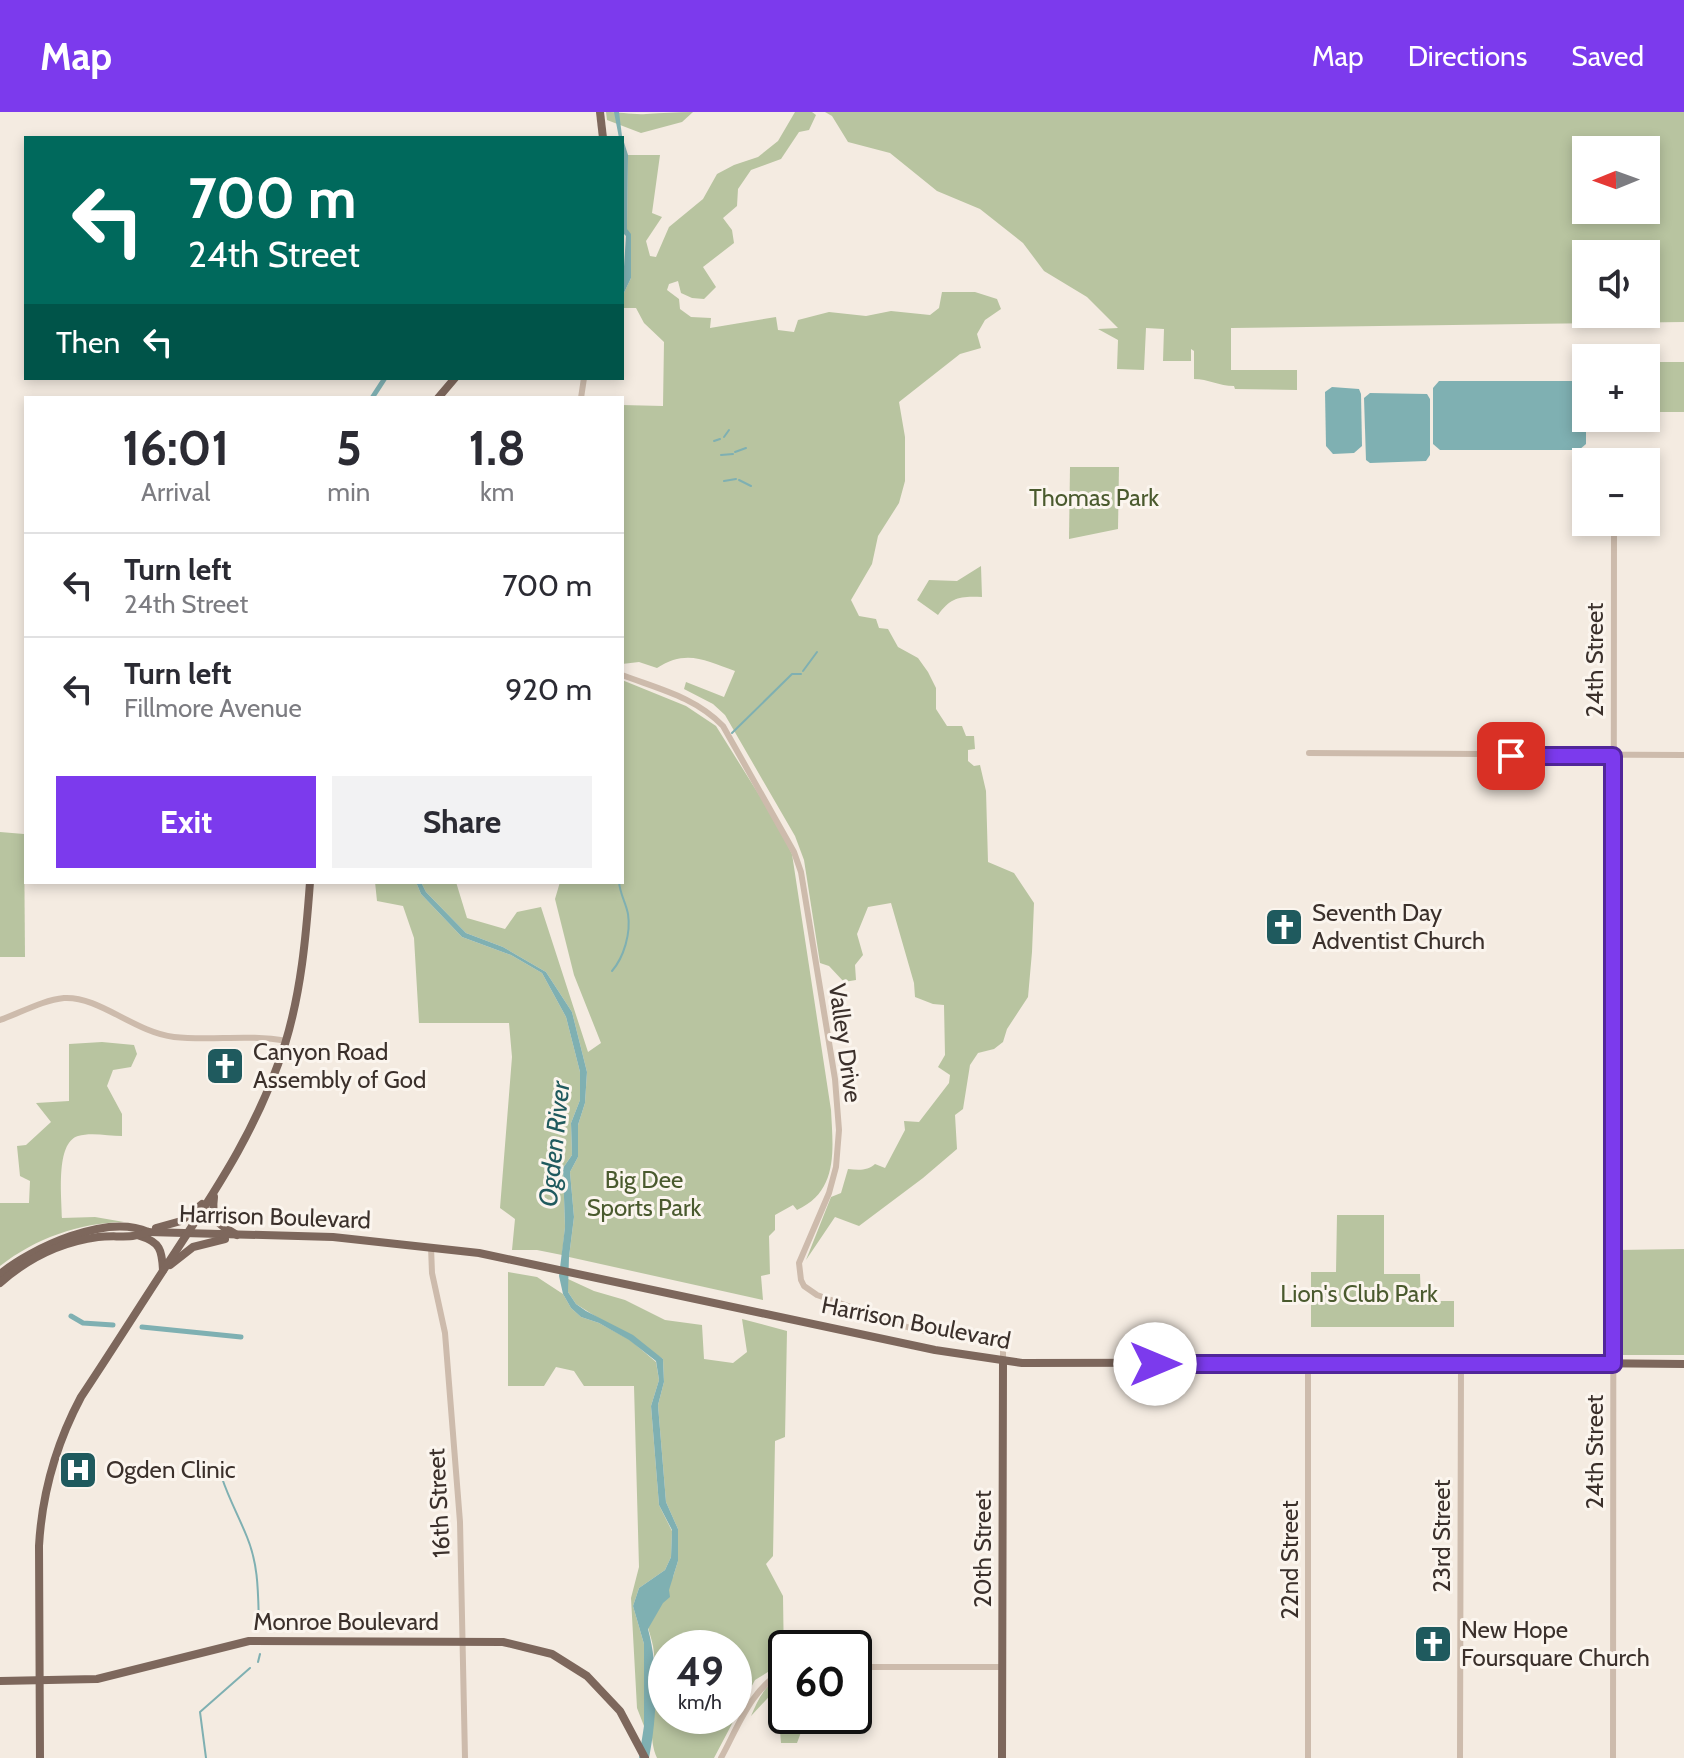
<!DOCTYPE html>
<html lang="en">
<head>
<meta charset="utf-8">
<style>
  body { margin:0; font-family:Cabin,sans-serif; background:#f2f2f3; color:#2b2b33; height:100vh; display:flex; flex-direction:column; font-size:30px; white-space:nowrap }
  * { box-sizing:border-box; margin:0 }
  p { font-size:26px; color:#7c7c81 }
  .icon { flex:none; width:44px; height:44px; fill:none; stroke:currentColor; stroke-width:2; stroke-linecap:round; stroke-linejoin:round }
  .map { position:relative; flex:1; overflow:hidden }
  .drawer { position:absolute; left:24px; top:284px; width:600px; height:488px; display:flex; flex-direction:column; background:#fff; border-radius:0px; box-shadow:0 4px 12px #0003 }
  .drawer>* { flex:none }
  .guide { position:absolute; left:24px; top:24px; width:600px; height:244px; border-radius:0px; box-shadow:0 4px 12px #0003; background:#00695c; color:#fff; overflow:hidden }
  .needle { width:52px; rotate:269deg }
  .buttons { position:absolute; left:1572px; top:24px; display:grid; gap:16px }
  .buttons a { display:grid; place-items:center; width:88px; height:88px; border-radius:0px; background:#fff; box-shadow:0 4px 12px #0003; font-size:40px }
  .speed { position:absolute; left:648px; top:1518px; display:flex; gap:16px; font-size:40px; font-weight:700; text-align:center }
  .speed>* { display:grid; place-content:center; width:104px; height:104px; border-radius:50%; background:#fff; box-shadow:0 4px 12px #0003; line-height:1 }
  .speed small { font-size:20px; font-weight:400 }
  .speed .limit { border:4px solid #111; border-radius:12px; background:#fff; color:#111 }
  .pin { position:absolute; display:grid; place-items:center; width:68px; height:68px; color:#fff; margin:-34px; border-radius:16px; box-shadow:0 4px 12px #0006 }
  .me { position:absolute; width:88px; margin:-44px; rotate:90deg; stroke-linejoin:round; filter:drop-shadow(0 0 6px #0008) }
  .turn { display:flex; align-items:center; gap:28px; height:168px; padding:0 32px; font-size:36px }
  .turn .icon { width:104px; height:104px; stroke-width:2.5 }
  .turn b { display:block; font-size:56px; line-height:68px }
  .then { display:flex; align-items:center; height:76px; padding:0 32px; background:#0003; gap:16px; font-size:30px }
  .eta { display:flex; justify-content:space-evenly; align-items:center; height:136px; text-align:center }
  .eta b { font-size:48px; font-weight:700; line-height:56px }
  .button { display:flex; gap:16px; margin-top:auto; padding:16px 32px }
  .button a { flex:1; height:92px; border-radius:0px; background:#7c3aed; color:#fff; font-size:32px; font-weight:700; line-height:92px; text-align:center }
  .button a+a { background:#f2f2f3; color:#2b2b33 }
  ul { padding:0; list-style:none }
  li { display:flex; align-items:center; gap:24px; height:104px; padding:0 32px; border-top:2px solid #e1e1e2 }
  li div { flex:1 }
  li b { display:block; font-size:30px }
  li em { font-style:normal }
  header { display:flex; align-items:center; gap:48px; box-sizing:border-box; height:112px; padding:0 40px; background:#7c3aed; color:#fff }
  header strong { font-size:38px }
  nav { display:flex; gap:44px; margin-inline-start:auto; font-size:28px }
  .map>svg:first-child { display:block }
  .green { fill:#b8c4a0; fill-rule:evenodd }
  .water { fill:#7fb0b2 }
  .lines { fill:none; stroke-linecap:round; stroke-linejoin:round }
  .stream { stroke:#7fb0b2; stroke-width:2 }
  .canal { stroke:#7fb0b2; stroke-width:5 }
  .minor { stroke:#cdbbac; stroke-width:6 }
  .major { stroke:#7d675c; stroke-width:8 }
  .route-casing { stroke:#51269a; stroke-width:20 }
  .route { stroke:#7c3aed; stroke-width:14 }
  .labels { text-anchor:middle; stroke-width:6; stroke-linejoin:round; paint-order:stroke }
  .park-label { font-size:24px; fill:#4a5a2e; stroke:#fbf5ee }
  .street-label { font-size:24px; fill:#3b302b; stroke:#fbf5ee }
  .poi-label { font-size:24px; fill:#3b302b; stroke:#fbf5ee; text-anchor:start }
  .water-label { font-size:26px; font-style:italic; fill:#1f5a5e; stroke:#fbf5ee }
</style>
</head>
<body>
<header>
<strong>Map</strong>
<nav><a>Map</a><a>Directions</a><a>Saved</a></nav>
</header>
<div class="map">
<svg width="1684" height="1646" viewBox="0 0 1684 1646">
  <rect width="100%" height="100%" fill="#f4ebe1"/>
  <g class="green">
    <path d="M606,0C619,0 635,3 646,2C662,1 677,0 693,0L682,10L641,21L607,8Z"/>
    <path d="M795,0H812L816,3L809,18L799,20L781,47L751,58L738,77L737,94L723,106L732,118L734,131L703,155L716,175L704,187L692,186L681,181L678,169L669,172L667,178L679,187L680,197L691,205L711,206L710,216L776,205L778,218L794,220L798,208L829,200L866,204L891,199L930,203L939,196L942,180H975L997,187L1001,197L985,208L977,222L981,236L960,242L899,290L905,325V369L899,391L878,424L872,452L851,488L859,504L876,507L879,516L888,517L898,535L918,546L928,560L936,576V597L947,614H962L966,624H974L975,637L968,638V649L974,654L980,653L986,679L988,750L1014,761L1034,791L1032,840L1028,885L1007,917L1003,930L994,937L978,941L970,953L963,997L955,1003L957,1037L923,1066L859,1114L835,1105L806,1148L831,1085L841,1081L848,1057C858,1058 868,1059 875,1052L885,1056L905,1018L904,1009L919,1010L949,971L950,963L938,955L945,943L944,893L933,892L915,885L914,871L891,791L868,795L857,822L863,843L855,853L856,868L844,870L829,854L820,851L804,748L795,724L725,603L713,592L684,577L686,570L724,585L735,559C705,548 686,537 657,556L639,550L622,552V293L663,294L664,230L644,211L636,196H622V185L631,166L627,117L628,43H660L652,101L662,105L646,129L650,144L656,145L669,115L703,87L717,62L734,53L758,45L778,29Z"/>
    <path d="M825,0H1684V210L1231,216V258H1297V278L1235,277L1234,274C1219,274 1208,267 1194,267V239L1191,237V249H1163L1164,217L1146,216L1144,258L1117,257L1118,228L1098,217L1118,216L1087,185L1044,159L1023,131L980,97L937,79L890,41L848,30L832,4ZM1586,38H1646V98H1586ZM1586,142H1646V202H1586Z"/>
    <rect x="1646" y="250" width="38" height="50"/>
    <polygon points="1070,355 1119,355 1118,417 1069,427"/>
    <path d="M981,454L982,485C960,484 951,485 938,503L917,488L929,468L957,469Z"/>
    <path d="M622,568L686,594L716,614L776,710L792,742L831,998C833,1037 839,1079 797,1098L793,1093L775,1103V1118L769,1124L770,1162L761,1164L763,1188L569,1145L574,1105L570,1060L578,1045V1013L585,991L587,960L572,900L546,860L503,835L466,821L426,780L421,770H456L467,806L505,817L517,800L541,795L588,940L601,931L574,863L555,787L560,770H622Z"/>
    <polygon points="0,720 24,722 25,845 0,845"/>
    <polygon points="375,770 416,770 421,782 462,825 511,843 542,861 566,905 580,960 580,988 571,1011 572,1043 563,1056 565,1115 562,1143 537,1138 512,1138 515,1107 500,1096 512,945 509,911 419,911 414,826 403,794 377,789"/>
    <path d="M102,930L134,933L137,942L131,955L113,958L107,974L122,1002V1024C109,1024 91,1020 78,1024C55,1031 62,1086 62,1106L95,1105L124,1110C79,1111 36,1126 0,1154V1091H29L30,1069L20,1064L17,1034L26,1033L51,1010L36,991L69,989V932Z"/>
    <polygon points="1337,1103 1384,1103 1384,1162 1420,1162 1421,1189 1454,1189 1454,1215 1311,1215 1311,1160 1336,1160"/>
    <polygon points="1684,1137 1684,1243 1617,1243 1618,1138"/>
    <polygon points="508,1160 537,1165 563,1182 571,1196 581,1205 599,1211 630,1228 656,1250 659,1268 651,1294 659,1393 672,1419 671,1445 665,1458 639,1476 633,1494 644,1532 644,1614 637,1596 631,1486 639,1455 634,1274 584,1274 574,1259 556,1255 544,1274 508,1274"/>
    <path d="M568,1167L594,1179L625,1188L665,1208L702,1213L704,1247L733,1251L747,1240L742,1207L787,1219L785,1325L775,1329L773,1444L766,1452L783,1484L784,1553L771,1558L755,1568L714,1646H657C644,1618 659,1568 653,1534C649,1514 640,1500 646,1480L673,1465L678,1449V1417L666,1390L658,1293L664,1270L663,1247L576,1192L568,1180ZM666,1536H734V1604H666Z"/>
    <path d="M786,1564V1604H807L797,1631H781L778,1594L784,1575H778L751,1604C758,1587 767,1568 786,1564Z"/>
  </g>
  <g class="water">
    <polygon points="614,0 619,0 622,24 628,43 627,117 631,122 631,166 622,185 626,124 622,120 624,85 622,26 619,26"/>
    <polygon points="1439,269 1579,269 1586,274 1586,332 1579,338 1440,338 1433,332 1433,276"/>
    <polygon points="1332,275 1359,277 1361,282 1362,334 1354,341 1333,342 1326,334 1325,280"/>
    <polygon points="1370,281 1427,282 1430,287 1430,343 1426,349 1370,351 1366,348 1364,286"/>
    <path d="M416,770H421L426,780L466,821L503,835L546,860L572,900L587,960L585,991L578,1013V1045L570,1060L574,1105L569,1145L568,1180L576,1192L586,1199L633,1223L663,1247L664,1270L658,1293L666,1390L678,1417V1449L669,1478L670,1485L663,1491L648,1517C659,1558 657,1605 649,1646H639L644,1614V1532L633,1494L639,1476L665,1458L671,1445L672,1418L659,1393L651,1294L659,1268L656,1249L629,1228L599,1211L581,1205L571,1196L563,1182L559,1164L565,1115L563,1056L572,1043L571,1011L580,988V960L566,905L542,861L511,843L462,825L421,782Z"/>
  </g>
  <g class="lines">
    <g class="stream">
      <polyline points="724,325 729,318"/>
      <polyline points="714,329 720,327"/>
      <polyline points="735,340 746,336"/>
      <polyline points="721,343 733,342"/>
      <polyline points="739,368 751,374"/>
      <polyline points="724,369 736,367"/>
      <polyline points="803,559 817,540"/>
      <polyline points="732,621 792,562 801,562"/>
      <path d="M612,859C624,845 631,821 628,802C626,791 620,782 619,770"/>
      <path d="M222,1366C229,1387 239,1405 247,1425C259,1454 258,1483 259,1514"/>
      <polyline points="258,1550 260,1542"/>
      <polyline points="206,1646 200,1600 250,1556"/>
    </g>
    <g class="canal">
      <polyline points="372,286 385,266"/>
      <polyline points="71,1204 83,1211 113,1213"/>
      <polyline points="142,1215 241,1225"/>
    </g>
    <g class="minor">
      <polyline points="581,286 584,266"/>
      <polyline points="1613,346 1613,350"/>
      <path d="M622,563C659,577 695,585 723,614L794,740L801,760L835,967L839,1018L836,1055L829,1081L799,1151L801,1168L804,1174L817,1183L910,1216L956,1225L999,1228L1003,1232V1249"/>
      <polyline points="1309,641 1684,643"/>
      <path d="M0,908C20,901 43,888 64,886C99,884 134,920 174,925C211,929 249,922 286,929"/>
      <polyline points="431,1135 432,1161 445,1221 460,1410 465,1646"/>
      <polyline points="1308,1250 1308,1646"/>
      <polyline points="854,1555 1003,1555"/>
      <path d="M721,1646C738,1615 752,1574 786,1558"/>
      <polyline points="1460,1646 1461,1250"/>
      <polyline points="1613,1646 1614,410"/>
    </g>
    <g class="major">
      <polyline points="600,0 603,26"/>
      <polyline points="438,286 455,266"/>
      <path d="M214,1085C211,1109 217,1111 237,1123"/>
      <polyline points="156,1116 181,1109 202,1092"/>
      <path d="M140,1124C160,1130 162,1138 163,1158"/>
      <polyline points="170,1153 193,1135 225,1127"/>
      <path d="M0,1162C32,1136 107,1101 148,1120L333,1125L479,1141L935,1238L1022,1251L1461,1250L1684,1252"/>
      <path d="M0,1171C27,1147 61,1130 98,1125C115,1123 133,1127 148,1120"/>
      <polyline points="0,1569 97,1567 249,1529 503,1530 552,1542 587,1564 620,1599 645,1646"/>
      <path d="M40,1646L39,1434C42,1381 56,1332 81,1285C113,1237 143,1189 174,1142C220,1072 259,1013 285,932C301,880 306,825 310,770"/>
      <polyline points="1002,1646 1003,1249"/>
    </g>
  </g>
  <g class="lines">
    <g class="route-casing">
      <polyline id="route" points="1155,1252 1613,1252 1613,644 1511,644"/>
    </g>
    <use href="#route" class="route"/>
  </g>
  <defs>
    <g id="church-square" transform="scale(2)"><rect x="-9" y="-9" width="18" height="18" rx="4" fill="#1f5a5e" stroke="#fbf5ee"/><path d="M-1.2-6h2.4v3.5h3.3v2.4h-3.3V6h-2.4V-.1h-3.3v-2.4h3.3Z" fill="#fff"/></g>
    <g id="hospital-square" transform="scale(2)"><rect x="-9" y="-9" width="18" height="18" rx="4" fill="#1f5a5e" stroke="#fbf5ee"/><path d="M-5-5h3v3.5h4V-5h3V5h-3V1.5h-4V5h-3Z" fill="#fff"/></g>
  </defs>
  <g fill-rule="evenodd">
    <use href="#church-square" x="1284" y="815"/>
    <use href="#church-square" x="225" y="954"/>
    <use href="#hospital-square" x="78" y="1358"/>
    <use href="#church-square" x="1433" y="1532"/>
  </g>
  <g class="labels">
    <g class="park-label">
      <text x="1094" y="394">Thomas Park</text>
      <text x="644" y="1076">Big Dee<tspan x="644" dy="28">Sports Park</tspan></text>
      <text x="1359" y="1190">Lion's Club Park</text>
    </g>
    <g class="street-label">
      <text transform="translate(1595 548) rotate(-90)" y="8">24th Street</text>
      <text transform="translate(845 931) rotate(82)" y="8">Valley Drive</text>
      <text transform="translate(275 1105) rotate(2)" y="8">Harrison Boulevard</text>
      <text transform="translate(916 1211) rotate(11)" y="8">Harrison Boulevard</text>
      <text transform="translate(1595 1340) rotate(-90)" y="8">24th Street</text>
      <text transform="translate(439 1391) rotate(-93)" y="8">16th Street</text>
      <text transform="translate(1442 1424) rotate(-90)" y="8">23rd Street</text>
      <text transform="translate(983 1437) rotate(-90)" y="8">20th Street</text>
      <text transform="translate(1290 1448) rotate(-90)" y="8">22nd Street</text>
      <text x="346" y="1518">Monroe Boulevard</text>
    </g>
    <g class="poi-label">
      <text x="1312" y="809">Seventh Day<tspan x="1312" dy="28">Adventist Church</tspan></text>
      <text x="253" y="948">Canyon Road<tspan x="253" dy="28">Assembly of God</tspan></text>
      <text x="106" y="1366">Ogden Clinic</text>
      <text x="1461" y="1526">New Hope<tspan x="1461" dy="28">Foursquare Church</tspan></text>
    </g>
    <g class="water-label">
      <text transform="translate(554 1032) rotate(-84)" y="9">Ogden River</text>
    </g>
  </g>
</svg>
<div class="buttons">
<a><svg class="needle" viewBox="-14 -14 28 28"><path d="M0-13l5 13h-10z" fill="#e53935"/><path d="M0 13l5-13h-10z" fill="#7c7c81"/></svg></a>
<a><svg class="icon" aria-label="sound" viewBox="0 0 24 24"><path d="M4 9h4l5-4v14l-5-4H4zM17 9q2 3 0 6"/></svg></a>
<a>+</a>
<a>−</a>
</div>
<div class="speed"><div>49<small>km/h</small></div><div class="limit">60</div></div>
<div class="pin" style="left:1511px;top:644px;background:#d93025"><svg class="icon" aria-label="arrive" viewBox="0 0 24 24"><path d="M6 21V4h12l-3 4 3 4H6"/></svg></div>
<svg class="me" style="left:1155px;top:1252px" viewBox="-20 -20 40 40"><circle r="19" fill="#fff"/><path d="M0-13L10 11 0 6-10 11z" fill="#7c3aed"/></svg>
<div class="guide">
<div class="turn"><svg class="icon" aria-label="left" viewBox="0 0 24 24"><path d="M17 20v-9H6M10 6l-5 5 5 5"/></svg><div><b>700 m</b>24th Street</div></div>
<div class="then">Then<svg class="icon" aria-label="left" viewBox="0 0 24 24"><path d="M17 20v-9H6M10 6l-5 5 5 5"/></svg></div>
</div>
<section class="drawer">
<div class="eta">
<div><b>16:01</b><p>Arrival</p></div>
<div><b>5</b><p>min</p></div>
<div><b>1.8</b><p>km</p></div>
</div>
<ul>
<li><svg class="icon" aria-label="left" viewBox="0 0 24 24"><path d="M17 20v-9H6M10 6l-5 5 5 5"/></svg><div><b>Turn left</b><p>24th Street</p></div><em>700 m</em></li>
<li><svg class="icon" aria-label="left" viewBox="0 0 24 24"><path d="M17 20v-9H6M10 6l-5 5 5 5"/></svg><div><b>Turn left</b><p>Fillmore Avenue</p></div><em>920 m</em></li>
</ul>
<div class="button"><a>Exit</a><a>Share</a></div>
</section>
</div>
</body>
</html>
